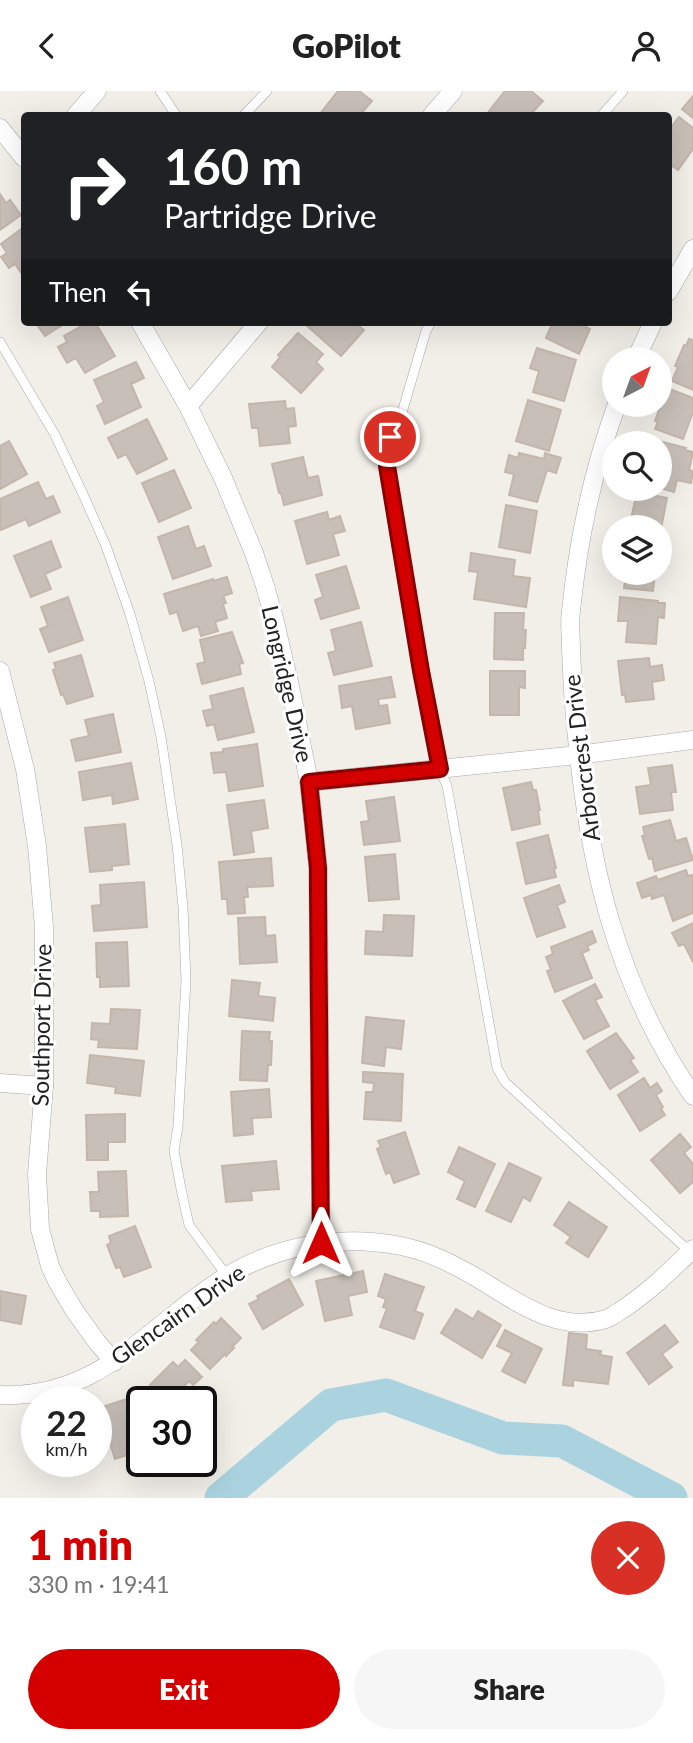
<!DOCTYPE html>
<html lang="en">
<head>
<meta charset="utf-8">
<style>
  body { margin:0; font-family:Lato,sans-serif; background:#f6f6f6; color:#222; height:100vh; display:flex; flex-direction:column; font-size:26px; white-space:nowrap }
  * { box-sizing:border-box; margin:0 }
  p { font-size:23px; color:#767676 }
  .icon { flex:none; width:38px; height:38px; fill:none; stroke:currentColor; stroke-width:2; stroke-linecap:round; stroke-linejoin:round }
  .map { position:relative; height:1407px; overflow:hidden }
  .drawer { display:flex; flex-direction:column; background:#fff; flex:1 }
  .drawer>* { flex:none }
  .banner { position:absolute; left:21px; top:21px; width:651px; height:214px; border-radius:7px; box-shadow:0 7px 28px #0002; background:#202124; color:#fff; overflow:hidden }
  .needle { width:46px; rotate:41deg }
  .buttons { position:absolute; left:602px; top:256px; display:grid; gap:14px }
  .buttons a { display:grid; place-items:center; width:70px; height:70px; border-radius:50%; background:#fff; box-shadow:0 7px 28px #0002; font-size:35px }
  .speed { position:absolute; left:21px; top:1295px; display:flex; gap:14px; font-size:35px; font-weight:700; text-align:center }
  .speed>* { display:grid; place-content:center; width:91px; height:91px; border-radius:50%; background:#fff; box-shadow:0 7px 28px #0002; line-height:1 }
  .speed small { font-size:18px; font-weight:400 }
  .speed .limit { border:4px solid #111; border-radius:10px; background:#fff; color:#111 }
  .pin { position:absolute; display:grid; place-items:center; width:60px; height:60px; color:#fff; margin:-30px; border:4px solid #fff; border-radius:50%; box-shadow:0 2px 7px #0007 }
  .me { position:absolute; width:77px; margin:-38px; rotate:0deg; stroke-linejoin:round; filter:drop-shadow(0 0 5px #0008) }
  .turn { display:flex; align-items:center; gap:24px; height:147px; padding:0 28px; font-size:32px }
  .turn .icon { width:91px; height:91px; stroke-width:2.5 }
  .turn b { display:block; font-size:49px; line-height:60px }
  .then { display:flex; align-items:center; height:66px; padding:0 28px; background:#0003; gap:14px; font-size:26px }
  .round { display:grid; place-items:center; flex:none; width:74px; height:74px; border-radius:37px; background:#f6f6f6 }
  .headline { display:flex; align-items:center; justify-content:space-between; height:119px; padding:0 28px }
  h1 { font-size:42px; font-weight:800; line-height:52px; color:#d40000 }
  .cta { display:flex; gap:14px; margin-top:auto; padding:14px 28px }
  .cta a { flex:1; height:80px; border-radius:42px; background:#d40000; color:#fff; font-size:28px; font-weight:800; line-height:80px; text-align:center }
  .cta a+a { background:#f6f6f6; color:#222 }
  header { display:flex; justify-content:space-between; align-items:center; height:91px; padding:0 28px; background:#fff; font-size:32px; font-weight:800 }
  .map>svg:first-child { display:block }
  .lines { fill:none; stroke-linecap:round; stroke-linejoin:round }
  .river { stroke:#aad3df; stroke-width:33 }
  .building { fill:#c7bfb8; stroke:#c4b6ab; stroke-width:2 }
  .lane-casing { stroke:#a9a9a9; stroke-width:10 }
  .street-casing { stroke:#a9a9a9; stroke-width:19 }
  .lane { stroke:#fff; stroke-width:9 }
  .street { stroke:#fff; stroke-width:18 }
  .route-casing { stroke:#8a0000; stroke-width:18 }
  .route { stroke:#d40000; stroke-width:12 }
  .labels { text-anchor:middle; stroke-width:6; stroke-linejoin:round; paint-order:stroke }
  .street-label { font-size:23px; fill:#222; stroke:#fff }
</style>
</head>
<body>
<header><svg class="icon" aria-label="back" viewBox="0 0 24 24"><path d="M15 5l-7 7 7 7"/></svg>GoPilot<svg class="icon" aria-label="person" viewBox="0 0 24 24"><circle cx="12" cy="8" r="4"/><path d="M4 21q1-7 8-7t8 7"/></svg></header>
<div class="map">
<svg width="693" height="1407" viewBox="0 0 693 1407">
  <rect width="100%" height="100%" fill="#f2efe9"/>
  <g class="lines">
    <polyline class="river" points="221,1407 331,1314 386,1304 503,1347 562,1350 671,1407"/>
  </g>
  <g class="building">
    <polygon points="338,0 359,0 372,10 360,24 319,24"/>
    <polygon points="505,0 531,0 543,10 530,24 494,24 489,20"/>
    <polygon points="693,5 693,27 682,18"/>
    <polygon points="679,26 693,37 693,58 678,79 668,72 668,40"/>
    <polygon points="0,103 6,112 10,109 21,124 0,139"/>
    <polygon points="24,136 24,186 15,173 9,177 1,166 7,162 1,153"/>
    <polygon points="35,231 67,231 45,245"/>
    <polygon points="89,231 95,231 115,265 85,282 76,267 67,272 58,256 67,251 64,245"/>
    <polygon points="307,231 354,231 364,239 341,265 305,233"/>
    <polygon points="553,231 576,231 590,238 579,263 546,247"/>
    <polygon points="298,242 323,263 316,271 323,278 301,302 272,276 280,266 278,264"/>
    <polygon points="689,248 693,249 693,299 672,290 678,276 675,275 684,254 686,255"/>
    <polygon points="537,257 576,269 564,310 533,301 539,280 530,277"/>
    <polygon points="136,271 144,287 131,293 141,316 105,333 97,315 104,311 94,289"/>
    <polygon points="667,297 693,307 693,321 683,348 655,338 658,330 655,330"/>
    <polygon points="528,309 561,319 549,360 516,350"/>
    <polygon points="285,310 286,318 294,317 296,335 288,336 290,352 260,355 258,337 252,337 249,313"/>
    <polygon points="147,328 167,368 137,383 126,363 118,367 108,347"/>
    <polygon points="651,348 686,357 685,359 693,361 689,379 693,380 691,392 677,389 674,401 660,397 660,352 650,352"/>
    <polygon points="9,350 27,383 0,398 0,355"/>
    <polygon points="519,362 544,368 545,362 561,367 556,382 547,379 537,411 509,404 514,383 505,381 509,364 518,367"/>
    <polygon points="303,366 308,387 318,385 322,404 284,414 281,402 279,402 272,373"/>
    <polygon points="174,379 191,417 159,431 142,392"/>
    <polygon points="38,391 46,408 53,405 60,421 29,435 26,428 1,439 0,436 0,408"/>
    <polygon points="639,401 667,407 660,443 660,436 633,436 634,429 631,428 635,410 637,410"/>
    <polygon points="506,414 537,420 530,462 499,456"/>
    <polygon points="327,421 329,429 340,425 345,440 333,443 339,464 307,473 295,430"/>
    <polygon points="188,435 196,458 204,455 211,475 173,488 158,446"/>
    <polygon points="51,450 61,476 45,483 51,498 31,506 14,465"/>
    <polygon points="471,462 515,469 513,485 530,487 526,516 474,508 478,481 469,480"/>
    <polygon points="346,475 359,517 321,528 315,509 323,506 316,484"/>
    <polygon points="622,481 655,481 653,500 624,497 625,490 621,489"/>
    <polygon points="227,486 232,502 223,505 226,512 223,513 227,527 215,531 218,540 201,545 198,535 183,540 177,521 170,523 164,503 213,488 213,490"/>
    <polygon points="68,506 83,549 49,561 40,538 48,535 41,516"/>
    <polygon points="620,506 658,510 658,512 665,512 664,527 658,526 656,553 626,551 628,530 618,530"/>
    <polygon points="495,522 524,522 523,539 526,539 525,557 523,557 523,569 494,568"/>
    <polygon points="361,531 372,575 334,584 328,562 336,560 331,539"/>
    <polygon points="232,541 243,572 239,573 241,583 202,593 197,573 205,571 200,549"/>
    <polygon points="81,564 93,605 67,613 63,603 61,604 53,579 56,578 54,572"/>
    <polygon points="649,567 650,576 662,574 664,589 652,591 654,608 626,611 625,604 622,604 618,570"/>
    <polygon points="490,580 525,580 525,597 519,596 519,624 490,624"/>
    <polygon points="391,586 395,606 378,608 379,615 387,614 390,632 356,638 352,615 342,617 339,595"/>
    <polygon points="243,597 254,641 218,649 214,633 207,635 203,620 213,618 210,605"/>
    <polygon points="113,623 121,661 76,670 71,649 89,645 85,629"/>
    <polygon points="257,653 263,695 229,700 226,681 214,682 211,662 223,661 223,658"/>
    <polygon points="131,672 138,708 113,713 112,704 83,709 79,681"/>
    <polygon points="672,674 676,701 671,701 673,719 640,723 636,696 651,694 648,677"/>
    <polygon points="531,691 533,699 536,699 540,719 538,719 540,733 512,739 503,697"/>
    <polygon points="394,706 400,750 364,754 361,731 369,730 366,710"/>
    <polygon points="264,709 268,737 251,740 254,761 234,764 227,714"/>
    <polygon points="670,729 676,750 686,747 693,769 655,780 652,767 649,768 642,745 645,745 643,736"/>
    <polygon points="125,733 129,773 112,775 112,779 90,781 85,737"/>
    <polygon points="548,744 556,777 554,778 556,786 526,793 517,752"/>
    <polygon points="395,763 399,808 369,810 365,766"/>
    <polygon points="271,767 273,795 247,796 248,806 244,806 245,822 228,823 227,808 222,808 219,771"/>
    <polygon points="686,779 688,785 693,784 693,822 673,830 664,804 652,808 651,804 642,807 637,792 656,785 658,789"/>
    <polygon points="144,791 147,836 94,840 92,815 101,814 100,794"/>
    <polygon points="559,794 565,811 557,814 565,836 537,846 524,807"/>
    <polygon points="384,824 414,825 412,865 365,863 366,840 383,841"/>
    <polygon points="265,826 266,845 275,844 277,871 240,873 238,827"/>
    <polygon points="693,832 693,871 684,853 679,855 672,842"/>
    <polygon points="592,840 596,851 587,855 589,859 582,862 592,887 555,901 547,880 551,879 546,866 553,863 551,856"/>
    <polygon points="127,851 129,895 100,896 100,886 97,886 96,852"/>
    <polygon points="232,889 260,892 258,905 275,907 273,930 229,925"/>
    <polygon points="595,893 602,906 595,909 609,935 584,948 563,910"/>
    <polygon points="111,918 140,919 137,958 98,956 99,949 91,948 92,932 110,933"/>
    <polygon points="366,926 404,930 401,958 386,956 384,975 362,972"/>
    <polygon points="242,940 270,941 269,950 272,950 271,974 268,974 267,990 240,989"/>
    <polygon points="616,942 634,967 630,969 638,981 610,998 587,960"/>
    <polygon points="90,964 144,970 140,1005 115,1002 116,996 87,992"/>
    <polygon points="363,981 403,983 401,1030 364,1028 366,1001 373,1001 374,992 363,991"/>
    <polygon points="644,987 650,997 657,992 662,1000 656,1004 663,1016 661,1018 665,1024 640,1040 618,1004"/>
    <polygon points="269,998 271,1026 252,1027 253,1043 234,1045 231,1001"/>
    <polygon points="125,1023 125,1051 108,1051 108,1069 87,1069 86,1024"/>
    <polygon points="405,1041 419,1083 394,1092 390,1081 386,1083 377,1058 381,1056 378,1050"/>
    <polygon points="680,1043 691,1056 684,1062 693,1073 693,1091 680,1102 651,1069"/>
    <polygon points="459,1056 495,1073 475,1116 457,1108 465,1090 448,1081"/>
    <polygon points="276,1070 279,1098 251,1100 252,1109 226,1111 222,1075"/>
    <polygon points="509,1072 541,1087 530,1110 523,1106 511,1131 486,1120"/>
    <polygon points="126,1080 128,1125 100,1126 100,1120 91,1120 90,1101 99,1101 98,1081"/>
    <polygon points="569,1111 607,1136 588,1166 566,1152 571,1146 554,1134"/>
    <polygon points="135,1135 151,1176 124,1186 120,1176 116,1177 107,1154 111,1152 109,1145"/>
    <polygon points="363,1180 367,1201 348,1205 352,1224 325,1230 316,1190"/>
    <polygon points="385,1183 424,1196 415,1220 423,1223 414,1248 380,1236 387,1217 383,1216 386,1208 378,1205"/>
    <polygon points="289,1188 303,1214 263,1238 249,1213 259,1208 257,1205"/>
    <polygon points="0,1200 26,1205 21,1233 0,1229"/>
    <polygon points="456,1218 473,1228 478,1220 501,1234 482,1267 441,1242"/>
    <polygon points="221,1227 241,1247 232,1256 234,1257 226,1265 225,1263 210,1278 191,1259 199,1251 196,1249 214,1231 216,1233"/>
    <polygon points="665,1234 678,1251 662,1263 672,1276 649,1293 627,1262"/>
    <polygon points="505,1239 542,1258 525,1292 502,1280 512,1262 497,1255"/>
    <polygon points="569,1242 587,1244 586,1258 601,1260 600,1264 612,1266 608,1293 573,1289 573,1295 563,1294"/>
    <polygon points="185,1269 202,1286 193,1294 189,1290 169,1311 167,1311 150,1294 173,1271 178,1276"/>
    <polygon points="133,1306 140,1328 142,1327 142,1359 115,1368 107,1343 110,1342 107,1334 98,1337 96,1332 96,1318"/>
    <rect x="27" y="1332" width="10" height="22"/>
  </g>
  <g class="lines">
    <g class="lane-casing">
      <g id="lane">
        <polyline points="160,0 176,24"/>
        <polyline points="244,24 267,0"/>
        <polyline points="602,24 623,0"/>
        <polyline points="431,231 426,240 401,325 390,346 387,375 421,580 440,678 447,695 497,977 505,991 690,1161"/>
        <polyline points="0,251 55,344 82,401 106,455 130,523 149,590 161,646 177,754 183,816 186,889 178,1035 174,1060 181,1098 189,1134 227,1185"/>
      </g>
    </g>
    <g class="street-casing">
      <g id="street">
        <polyline points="76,24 97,0"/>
        <polyline points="432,24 453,0"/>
        <polyline points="0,37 24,67"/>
        <polyline points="668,201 693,158"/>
        <polyline points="140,231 188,315 223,387 254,462 265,495 275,531 291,600 309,691 318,777 321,1152"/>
        <polyline points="636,268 653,231"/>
        <path d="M617,313C593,379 578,450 571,520C569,532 571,544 571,557C572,583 573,609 576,636C588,771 615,891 693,1005"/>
        <polyline points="188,315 259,231"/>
        <polyline points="0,580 25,678 37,755 44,836 44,995 37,1083 40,1138 50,1175 57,1190 74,1219 97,1251 114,1271"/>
        <polyline points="309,691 578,664 693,649"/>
        <polyline points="0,992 44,995"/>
        <path d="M0,1304C102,1308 149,1233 227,1185C278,1154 342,1143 401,1155C421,1159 443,1168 461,1178C506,1201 551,1245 606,1228C611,1226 616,1223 620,1220C647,1203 670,1180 693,1158"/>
      </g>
    </g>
    <use href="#lane" class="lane"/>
    <use href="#street" class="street"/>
  </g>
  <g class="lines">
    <g class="route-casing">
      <polyline id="route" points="321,1152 318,800 318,777 309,691 440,678 421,580 387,375 390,346"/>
    </g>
    <use href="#route" class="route"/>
  </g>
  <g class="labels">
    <g class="street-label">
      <text transform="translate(287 593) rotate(77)" y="8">Longridge Drive</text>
      <text transform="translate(582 667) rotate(-97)" y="8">Arborcrest Drive</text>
      <text transform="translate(42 934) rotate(-89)" y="8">Southport Drive</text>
      <text transform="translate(178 1224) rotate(-35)" y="8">Glencairn Drive</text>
    </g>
  </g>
</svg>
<div class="buttons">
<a><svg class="needle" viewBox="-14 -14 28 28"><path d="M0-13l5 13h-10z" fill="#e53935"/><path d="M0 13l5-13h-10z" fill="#767676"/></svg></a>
<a><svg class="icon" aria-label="search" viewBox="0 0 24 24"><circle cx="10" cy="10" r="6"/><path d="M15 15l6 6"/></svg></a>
<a><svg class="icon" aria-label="layers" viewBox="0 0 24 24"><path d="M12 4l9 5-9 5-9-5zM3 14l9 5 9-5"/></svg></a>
</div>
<div class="speed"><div>22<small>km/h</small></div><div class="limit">30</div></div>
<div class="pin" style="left:390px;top:346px;background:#d93025"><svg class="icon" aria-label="arrive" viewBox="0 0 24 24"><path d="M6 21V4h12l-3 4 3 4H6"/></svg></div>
<svg class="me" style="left:321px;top:1152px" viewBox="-20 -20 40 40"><path d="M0-17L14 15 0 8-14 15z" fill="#d40000" stroke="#fff" stroke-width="4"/></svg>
<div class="banner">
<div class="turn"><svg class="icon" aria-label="right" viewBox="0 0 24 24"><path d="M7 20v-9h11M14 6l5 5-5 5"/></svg><div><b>160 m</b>Partridge Drive</div></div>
<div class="then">Then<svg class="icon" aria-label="left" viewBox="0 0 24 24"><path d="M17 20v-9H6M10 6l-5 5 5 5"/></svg></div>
</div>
</div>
<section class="drawer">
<div class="headline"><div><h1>1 min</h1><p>330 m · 19:41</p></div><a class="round" style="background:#d93025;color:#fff"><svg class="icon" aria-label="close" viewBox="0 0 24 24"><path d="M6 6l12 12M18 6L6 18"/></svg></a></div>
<div class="cta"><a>Exit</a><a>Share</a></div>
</section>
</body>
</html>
